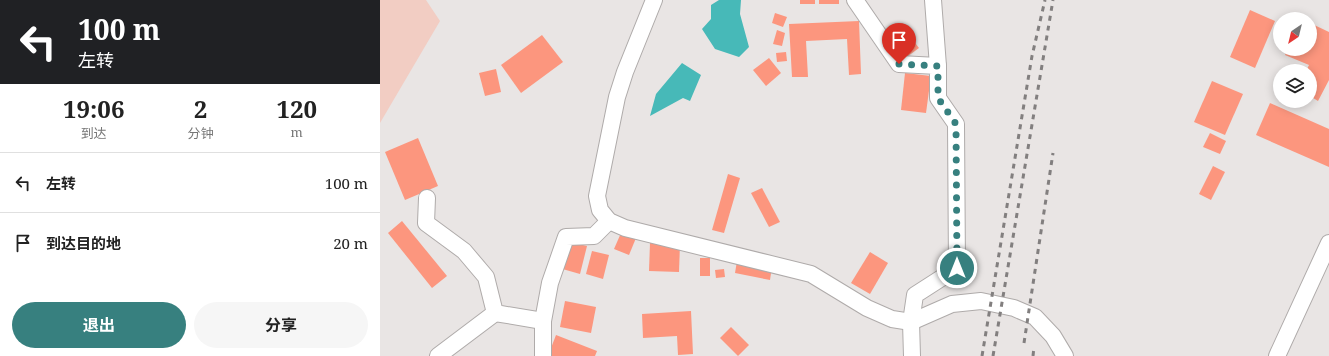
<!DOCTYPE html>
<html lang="zh">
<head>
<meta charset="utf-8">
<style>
  body { margin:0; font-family:"Noto Serif","Noto Sans SC",serif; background:#f6f6f6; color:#222; height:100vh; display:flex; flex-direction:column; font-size:15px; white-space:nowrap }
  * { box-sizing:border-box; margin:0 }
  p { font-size:13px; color:#767676 }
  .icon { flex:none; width:22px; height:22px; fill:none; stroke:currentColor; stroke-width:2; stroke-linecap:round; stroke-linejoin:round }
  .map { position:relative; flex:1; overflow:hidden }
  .panel { display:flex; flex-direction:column; background:#fff; width:380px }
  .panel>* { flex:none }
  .guide { background:#202124; color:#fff; overflow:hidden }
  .needle { width:26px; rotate:215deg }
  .buttons { position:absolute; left:893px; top:12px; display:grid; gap:8px }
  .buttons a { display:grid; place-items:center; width:44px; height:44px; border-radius:50%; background:#fff; box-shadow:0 2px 10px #0003; font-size:20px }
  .pin { position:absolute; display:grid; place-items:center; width:34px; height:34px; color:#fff; margin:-41px -17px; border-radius:50% 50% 50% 0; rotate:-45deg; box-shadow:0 0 4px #0007 }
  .pin .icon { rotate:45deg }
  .me { position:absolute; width:44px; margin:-22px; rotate:0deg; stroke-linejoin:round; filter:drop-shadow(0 0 3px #0008) }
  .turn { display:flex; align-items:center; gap:14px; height:84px; padding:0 12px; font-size:18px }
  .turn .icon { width:52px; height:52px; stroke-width:2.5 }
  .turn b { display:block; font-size:28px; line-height:34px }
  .eta { display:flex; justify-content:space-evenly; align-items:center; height:68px; text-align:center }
  .eta b { font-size:24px; font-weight:700; line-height:28px }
  .button { display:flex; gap:8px; margin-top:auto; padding:8px 12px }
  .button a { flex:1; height:46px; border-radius:24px; background:#37807f; color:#fff; font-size:16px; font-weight:700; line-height:46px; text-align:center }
  .button a+a { background:#f6f6f6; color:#222 }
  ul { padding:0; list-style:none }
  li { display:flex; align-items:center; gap:12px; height:60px; padding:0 12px; border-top:1px solid #e0e0e0 }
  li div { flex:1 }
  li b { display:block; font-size:15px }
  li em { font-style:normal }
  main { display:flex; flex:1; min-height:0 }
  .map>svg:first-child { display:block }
  .green { fill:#f2cdc3 }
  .water { fill:#47b9b8 }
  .building { fill:#fc967e }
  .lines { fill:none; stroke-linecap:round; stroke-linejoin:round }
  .minor-casing { stroke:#afabaa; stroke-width:18 }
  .minor { stroke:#fff; stroke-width:16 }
  .rail { stroke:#827f7f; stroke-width:3; stroke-dasharray:5 5; stroke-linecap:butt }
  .route { stroke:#37807f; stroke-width:7; stroke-dasharray:0 12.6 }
</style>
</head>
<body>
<main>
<section class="panel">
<div class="guide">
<div class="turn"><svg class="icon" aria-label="left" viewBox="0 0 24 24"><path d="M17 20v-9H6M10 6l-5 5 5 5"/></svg><div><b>100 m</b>左转</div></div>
</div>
<div class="eta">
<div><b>19:06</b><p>到达</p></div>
<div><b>2</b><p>分钟</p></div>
<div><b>120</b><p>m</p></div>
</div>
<ul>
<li><svg class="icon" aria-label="left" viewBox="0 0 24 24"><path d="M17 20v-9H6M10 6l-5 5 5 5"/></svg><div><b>左转</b></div><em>100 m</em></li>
<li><svg class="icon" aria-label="arrive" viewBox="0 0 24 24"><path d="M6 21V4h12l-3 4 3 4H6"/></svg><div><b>到达目的地</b></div><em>20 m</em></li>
</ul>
<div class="button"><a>退出</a><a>分享</a></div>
</section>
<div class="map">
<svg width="949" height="356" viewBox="0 0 949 356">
  <rect width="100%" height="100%" fill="#e9e5e4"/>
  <polygon class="green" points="0,0 46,0 60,21 0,123"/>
  <g class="water">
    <polygon points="339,0 361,0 360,14 369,47 359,57 335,49 322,29 331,19 331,5"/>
    <polygon points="302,63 321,75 310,101 303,98 270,116 276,94"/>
  </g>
  <g class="building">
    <rect x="420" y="0" width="15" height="4"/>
    <rect x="439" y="0" width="20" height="4"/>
    <polygon points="870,10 895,21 875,68 850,57"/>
    <polygon points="395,13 407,17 403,27 392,23"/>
    <polygon points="479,21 481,74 469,75 467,39 426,41 428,77 412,77 409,24"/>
    <polygon points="930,23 949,32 949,80 938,101 930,96 930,71 926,71 929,65 905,55 908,49 930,49"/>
    <polygon points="397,30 405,33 402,46 393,44"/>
    <polygon points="525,30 539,48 524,59 511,41"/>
    <polygon points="162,35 183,62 141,93 121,65"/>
    <polygon points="406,52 407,61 397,62 396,53"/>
    <polygon points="389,58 401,73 386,86 373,70"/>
    <polygon points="116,69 121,92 105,96 99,73"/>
    <polygon points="525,73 551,76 546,113 521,110"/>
    <polygon points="832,81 863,94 845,135 814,122"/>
    <polygon points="890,103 949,129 949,167 876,135"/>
    <polygon points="830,133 846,141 840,154 823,147"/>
    <polygon points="38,138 58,186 25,200 5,152"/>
    <polygon points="833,166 845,172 831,200 819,194"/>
    <polygon points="348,174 360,178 344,233 332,230"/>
    <polygon points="382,188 400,222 389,227 371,193"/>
    <polygon points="22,221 67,276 52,288 8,233"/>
    <polygon points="241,233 256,238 249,255 234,249"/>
    <polygon points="186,241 207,246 200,274 179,268"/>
    <polygon points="270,243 300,244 299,272 269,271"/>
    <polygon points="212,251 229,255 223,279 206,274"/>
    <polygon points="490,252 508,263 490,294 471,283"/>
    <rect x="320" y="258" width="10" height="18"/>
    <polygon points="357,261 392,267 390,280 355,273"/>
    <polygon points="344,269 345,277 336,278 335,270"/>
    <polygon points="185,301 216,307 211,333 180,327"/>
    <polygon points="311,311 313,354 298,355 297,336 263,338 262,314"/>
    <polygon points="351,327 369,345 358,356 340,338"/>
    <polygon points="176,335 217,351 215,356 168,356"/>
  </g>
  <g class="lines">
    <g class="minor-casing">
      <g id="minor">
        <polyline points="274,0 245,72 237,97 217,196 220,210 229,221 245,228 431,274 487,308 512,319 531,322 572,304 601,301 634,308 655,317 673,336 685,356"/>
        <polyline points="475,0 519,64 558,66 558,98 576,124 577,268 535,295 531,322 532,356"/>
        <polyline points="553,0 558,66"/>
        <polyline points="47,198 46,223 84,251 106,277 115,313 163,321 170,283 186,237 214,236 229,221"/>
        <polyline points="163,321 163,356"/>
        <polyline points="58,356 115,313"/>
        <polyline points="897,356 949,243"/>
      </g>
    </g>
    <use href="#minor" class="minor"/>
    <g class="rail">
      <polyline points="644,343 673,153"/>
      <polyline points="602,356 652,56 665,0"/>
      <polyline points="613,356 673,0"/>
      <polyline points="653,356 654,347"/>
    </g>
  </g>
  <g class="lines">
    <polyline class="route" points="519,64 558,66 558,98 576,124 577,268"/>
  </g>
</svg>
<div class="buttons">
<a><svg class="needle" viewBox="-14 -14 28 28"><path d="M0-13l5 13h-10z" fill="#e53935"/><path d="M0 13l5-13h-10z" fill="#767676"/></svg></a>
<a><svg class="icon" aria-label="layers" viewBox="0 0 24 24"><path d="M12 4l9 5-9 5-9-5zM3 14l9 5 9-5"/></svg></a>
</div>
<div class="pin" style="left:519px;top:64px;background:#d93025"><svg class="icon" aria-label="arrive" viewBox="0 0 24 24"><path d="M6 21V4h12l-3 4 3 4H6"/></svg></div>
<svg class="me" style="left:577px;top:268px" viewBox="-20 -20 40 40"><circle r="17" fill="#37807f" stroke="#fff" stroke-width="3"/><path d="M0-11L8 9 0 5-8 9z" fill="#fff"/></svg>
</div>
</main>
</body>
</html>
